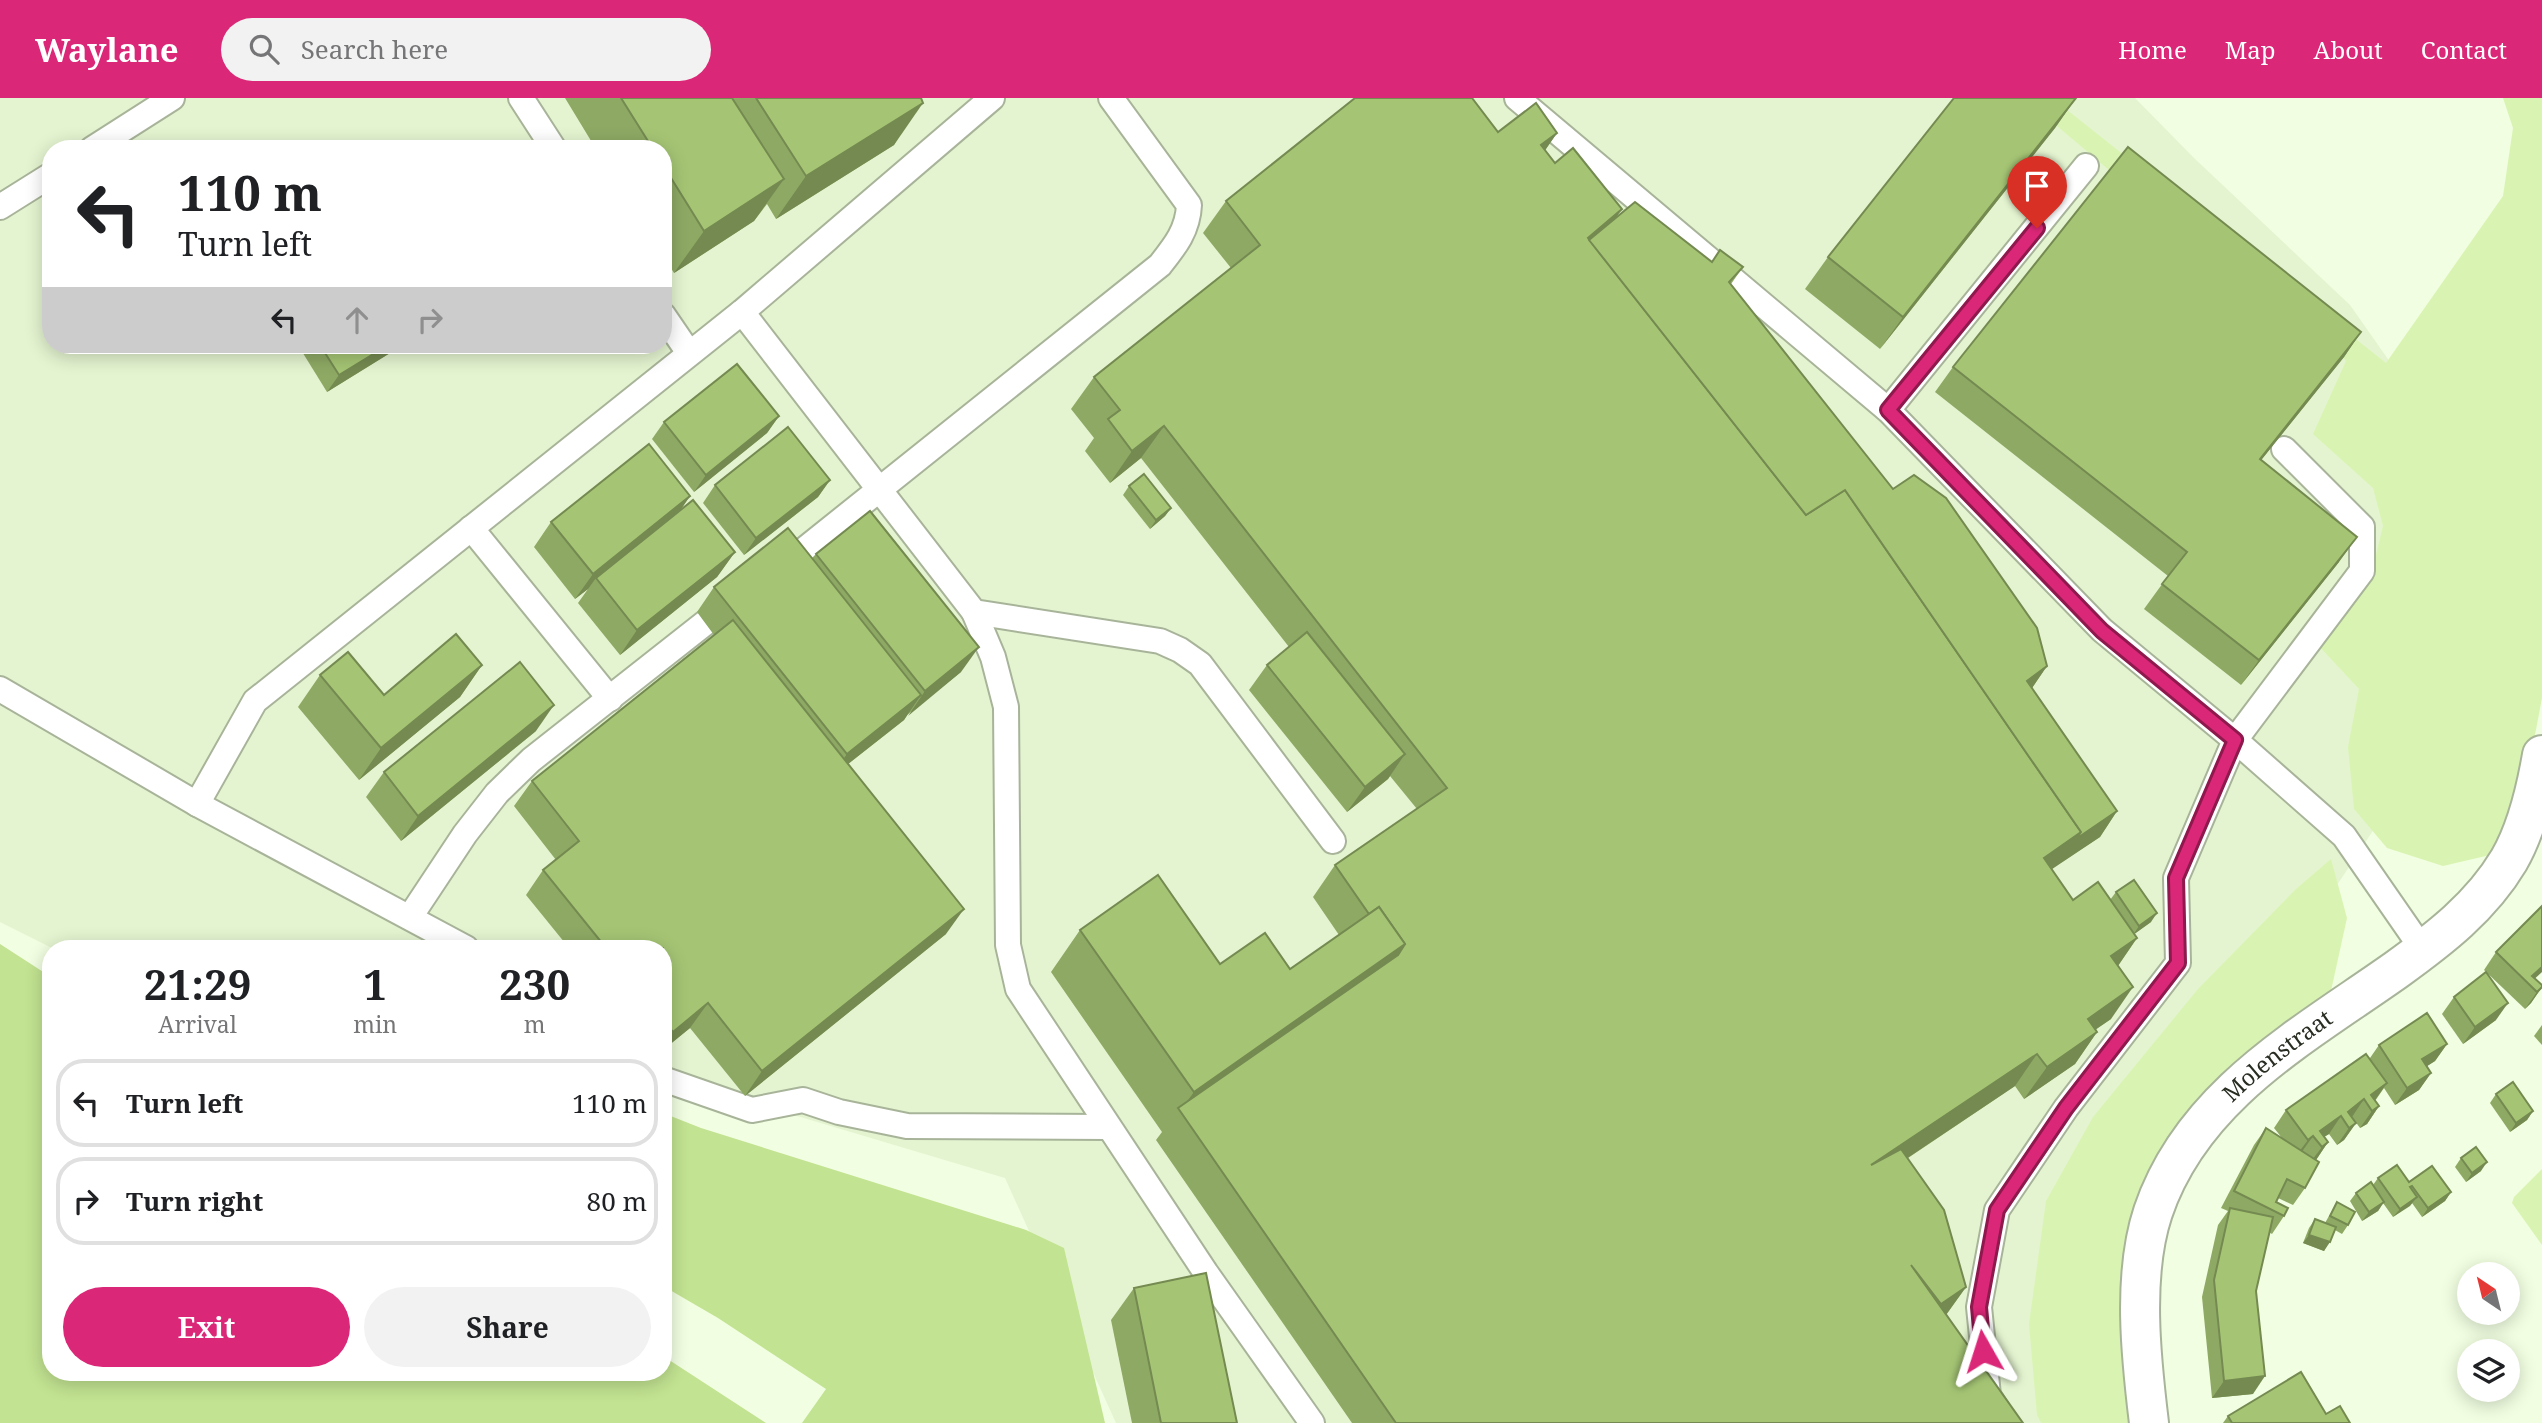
<!DOCTYPE html>
<html lang="en">
<head>
<meta charset="utf-8">
<style>
  body { margin:0; font-family:"Noto Serif",serif; background:#f2f2f2; color:#202124; height:100vh; display:flex; flex-direction:column; font-size:26px; white-space:nowrap }
  * { box-sizing:border-box; margin:0 }
  p { font-size:23px; color:#757577 }
  .icon { flex:none; width:38px; height:38px; fill:none; stroke:currentColor; stroke-width:2; stroke-linecap:round; stroke-linejoin:round }
  .map { position:relative; flex:1; overflow:hidden }
  .side { position:absolute; left:42px; top:842px; width:630px; height:441px; display:flex; flex-direction:column; background:#fff; border-radius:28px; box-shadow:0 4px 18px #0003 }
  .side>* { flex:none }
  .hud { position:absolute; left:42px; top:42px; width:630px; height:214px; border-radius:28px; box-shadow:0 4px 18px #0003; background:#fff; color:#202124; overflow:hidden }
  .needle { width:46px; rotate:325deg }
  .controls { position:absolute; left:2457px; top:1164px; display:grid; gap:14px }
  .controls a { display:grid; place-items:center; width:63px; height:63px; border-radius:50%; background:#fff; box-shadow:0 4px 18px #0003; font-size:35px }
  .pin { position:absolute; display:grid; place-items:center; width:60px; height:60px; color:#fff; margin:-72px -30px; border-radius:50% 50% 50% 0; rotate:-45deg; box-shadow:0 0 7px #0007 }
  .pin .icon { rotate:45deg }
  .me { position:absolute; width:77px; margin:-38px; rotate:354deg; stroke-linejoin:round; filter:drop-shadow(0 0 5px #0008) }
  .turn { display:flex; align-items:center; gap:24px; height:147px; padding:0 21px; font-size:32px }
  .turn .icon { width:91px; height:91px; stroke-width:2.5 }
  .turn b { display:block; font-size:49px; line-height:60px }
  .lanes { display:flex; align-items:center; height:66px; padding:0 21px; background:#0003; justify-content:center; gap:35px; direction:ltr }
  .lanes .off { opacity:.35 }
  .eta { display:flex; justify-content:space-evenly; align-items:center; height:119px; text-align:center }
  .eta b { font-size:42px; font-weight:700; line-height:49px }
  .action { display:flex; gap:14px; margin-top:auto; padding:14px 21px }
  .action a { flex:1; height:80px; border-radius:42px; background:#db2777; color:#fff; font-size:28px; font-weight:700; line-height:80px; text-align:center }
  .action a+a { background:#f2f2f2; color:#202124 }
  ul { padding:0; list-style:none }
  li { display:flex; align-items:center; gap:21px; height:88px; margin:0 14px 10px; padding:0 7px; border:4px solid #e0e0e0; border-radius:28px }
  li div { flex:1 }
  li b { display:block; font-size:26px }
  li em { font-style:normal }
  header { display:flex; align-items:center; gap:42px; box-sizing:border-box; height:98px; padding:0 35px; background:#db2777; color:#fff }
  header strong { font-size:33px }
  nav { display:flex; gap:38px; margin-inline-start:auto; font-size:24px }
  .search { width:490px; height:63px; background:#f2f2f2; display:flex; align-items:center; gap:18px; box-sizing:border-box; padding:0 24px; border-radius:38px; color:#757577; font-size:26px }
  .map>svg:first-child { display:block }
  .built { fill:#e4f4d0; fill-rule:evenodd }
  .green { fill:#d9f4b2 }
  .water { fill:#c2e391 }
  .lines { fill:none; stroke-linecap:round; stroke-linejoin:round }
  .service-casing { stroke:#a8b499; stroke-width:28 }
  .tertiary-casing { stroke:#a8b499; stroke-width:42 }
  .service { stroke:#fff; stroke-width:24 }
  .tertiary { stroke:#fff; stroke-width:38 }
  .wall { fill:#8ea964 }
  .shaded-wall { fill:#748a51 }
  .building { fill:#a5c574; stroke:#748a51; stroke-width:2 }
  .route-casing { stroke:#8e194d; stroke-width:18 }
  .route { stroke:#db2777; stroke-width:12 }
  .labels { text-anchor:middle; stroke-width:6; stroke-linejoin:round; paint-order:stroke }
  .street-label { font-size:23px; fill:#282d22; stroke:#fff }
</style>
</head>
<body>
<header>
<strong>Waylane</strong>
<div class="search"><svg class="icon" aria-label="search" viewBox="0 0 24 24"><circle cx="10" cy="10" r="6"/><path d="M15 15l6 6"/></svg>Search here</div>
<nav><a>Home</a><a>Map</a><a>About</a><a>Contact</a></nav>
</header>
<div class="map">
<svg width="2542" height="1325" viewBox="0 0 2542 1325">
  <rect width="100%" height="100%" fill="#f1fee1"/>
  <path class="built" d="M0,0H2135L2195,61L2350,207L2470,378L2413,672L2092,1158L2128,1325H1116L1005,1080L663,978V850H362L354,848L350,850H52L0,824ZM51,51H663V247H51Z"/>
  <g class="green">
    <polygon points="2024,0 2052,0 2386,265 2503,98 2513,30 2503,0 2542,0 2542,600 2527,679 2511,727 2490,757 2443,768 2387,750 2354,711 2348,649 2359,591 2317,546 2372,473 2383,428 2373,390 2313,336 2346,263 2336,249 2109,72"/>
    <polygon points="2331,761 2347,820 2329,902 2216,990 2124,1252 2126,1303 2132,1325 2041,1325 2037,1317 2029,1226 2046,1103 2093,1019 2198,891 2296,791"/>
    <polygon points="2542,1071 2542,1147 2512,1105 2514,1099"/>
  </g>
  <g class="water">
    <polygon points="0,846 51,879 51,1274 663,1274 663,1258 766,1325 0,1325"/>
    <polygon points="663,1015 701,1030 1026,1132 1064,1150 1105,1325 802,1325 826,1291 718,1220 663,1188"/>
  </g>
  <g class="lines">
    <g class="service-casing">
      <g id="service">
        <polyline points="521,0 554,51"/>
        <polyline points="1517,0 1888,312 2102,532 2235,642 2344,738 2423,852"/>
        <polyline points="92,51 172,0"/>
        <polyline points="0,109 51,77"/>
        <polyline points="742,214 974,514 1160,543 1180,552 1200,566 1333,743"/>
        <polyline points="663,217 689,255"/>
        <polyline points="1888,312 2086,68"/>
        <polyline points="471,430 610,601"/>
        <path d="M800,455L1160,167C1175,148 1188,132 1189,107L1111,0"/>
        <polyline points="974,514 993,559 1006,609 1008,847 1018,891 1206,1175 1312,1325"/>
        <polyline points="0,591 197,706 466,850"/>
        <polyline points="197,706 255,603 742,214 992,0"/>
        <polyline points="410,819 465,736 497,695 531,662 705,525"/>
        <polyline points="663,981 752,1012 803,1002 839,1014 907,1028 1107,1029"/>
        <polyline points="2005,1325 1988,1297 1979,1209 1997,1112 2066,1010 2178,865 2176,780 2235,642 2362,473 2362,429 2284,351"/>
      </g>
    </g>
    <g class="tertiary-casing">
      <g id="tertiary">
        <path id="s1" d="M2149,1325C2141,1260 2132,1177 2153,1114C2192,998 2301,939 2396,872C2439,841 2481,809 2509,762C2527,731 2536,692 2542,657"/>
      </g>
    </g>
    <use href="#service" class="service"/>
    <use href="#tertiary" class="tertiary"/>
  </g>
  <g class="wall">
    <polygon points="565,0 921,0 894,47 776,121 767,106 754,123 674,175 663,157 663,51 596,51"/>
    <polygon points="1355,0 1473,0 1473,1 1498,34 1557,35 1545,52 1555,65 1617,119 1711,164 1743,169 1731,186 1893,391 2047,568 2032,590 2117,713 2100,739 2051,771 2073,802 2110,802 2116,794 2151,824 2134,836 2137,840 2118,868 2111,921 2096,931 2097,934 2075,966 2024,1001 2015,988 1908,1060 1966,1189 1946,1217 2023,1325 1352,1325 1156,1042 1162,1034 1051,874 1080,832 1220,866 1290,871 1339,837 1313,799 1335,767 1417,711 1390,678 1388,681 1347,714 1249,592 1267,567 1289,549 1141,360 1110,385 1085,353 1094,340 1071,311 1094,279 1231,170 1203,135 1226,103"/>
    <polygon points="2076,0 2055,30 1880,251 1805,191 1828,159"/>
    <polygon points="2361,234 2344,259 2261,362 2339,464 2241,587 2144,511 2168,478 1935,294 1953,269"/>
    <polygon points="305,247 403,247 327,294 301,252"/>
    <polygon points="779,318 767,335 694,394 652,341 664,324"/>
    <polygon points="830,382 818,399 744,457 703,405 715,387"/>
    <polygon points="1129,388 1171,410 1165,418 1150,431 1123,397"/>
    <polygon points="690,398 680,413 735,454 717,479 620,557 578,505 588,491 575,501 534,449 551,424"/>
    <polygon points="816,456 961,574 907,617 904,622 848,666 946,836 745,998 690,930 663,952 663,850 569,850 526,797 543,772 556,762 514,708 532,683 714,537 697,514 714,489 812,460"/>
    <polygon points="482,567 460,599 359,682 298,609 320,577 384,597"/>
    <polygon points="536,633 401,743 366,699 384,674"/>
    <polygon points="2496,854 2535,881 2542,889 2531,905 2525,911 2484,872"/>
    <polygon points="2454,899 2496,922 2463,946 2442,916"/>
    <polygon points="2542,927 2542,947 2534,938"/>
    <polygon points="2447,946 2435,963 2427,968 2431,975 2419,992 2395,1007 2384,990 2375,1003 2379,1008 2367,1026 2360,1030 2352,1019 2356,1025 2344,1042 2337,1047 2329,1036 2324,1039 2328,1044 2316,1062 2305,1090 2293,1107 2278,1100 2276,1104 2284,1118 2272,1136 2269,1134 2256,1193 2253,1296 2212,1300 2202,1199 2218,1127 2228,1113 2221,1110 2254,1047 2266,1030 2282,1040 2274,1030 2286,1012 2370,960 2379,947"/>
    <polygon points="2496,996 2533,1013 2527,1022 2510,1034 2490,1005"/>
    <polygon points="2461,1060 2481,1073 2466,1084 2455,1069"/>
    <polygon points="2378,1080 2409,1084 2451,1094 2445,1103 2422,1119 2412,1105 2393,1119 2383,1105 2378,1113 2362,1123 2350,1103 2356,1095 2373,1087"/>
    <polygon points="2337,1104 2348,1127 2342,1136 2335,1132 2324,1153 2303,1145 2309,1130 2315,1121 2325,1125"/>
    <polygon points="1134,1190 1237,1325 1132,1325 1111,1222"/>
    <polygon points="2228,1318 2350,1325 2223,1325"/>
  </g>
  <g class="shaded-wall">
    <polygon points="2076,0 2055,30 1880,251 1903,219"/>
    <polygon points="923,5 894,47 776,121 806,78"/>
    <polygon points="1557,35 1535,67 1541,47"/>
    <polygon points="784,81 754,123 674,175 704,133"/>
    <polygon points="1622,111 1600,143 1588,153 1588,140"/>
    <polygon points="2361,234 2344,259 2242,386 2260,361"/>
    <polygon points="388,247 403,247 327,294 339,277"/>
    <polygon points="779,318 767,335 694,394 706,377"/>
    <polygon points="1164,328 1141,360 1110,385 1132,353"/>
    <polygon points="830,382 818,399 744,457 756,440"/>
    <polygon points="690,398 672,424 596,480 588,491 575,501 593,476"/>
    <polygon points="1171,410 1165,418 1150,431 1156,422"/>
    <polygon points="2357,439 2339,464 2241,587 2259,562"/>
    <polygon points="735,454 717,479 620,557 637,532"/>
    <polygon points="979,549 961,574 908,618 925,593"/>
    <polygon points="482,567 460,599 359,682 381,650"/>
    <polygon points="2047,568 2030,593 2027,583"/>
    <polygon points="921,597 904,622 829,681 847,656"/>
    <polygon points="554,607 536,633 401,743 418,718"/>
    <polygon points="1405,656 1388,681 1347,714 1365,689"/>
    <polygon points="2117,713 2100,739 2021,792 2044,760 2081,734"/>
    <polygon points="964,811 946,836 745,998 762,973"/>
    <polygon points="2157,815 2151,824 2133,837 2139,828"/>
    <polygon points="2137,840 2115,872 2111,858"/>
    <polygon points="1405,846 1376,888 1180,1013 1194,994"/>
    <polygon points="2542,869 2542,874 2529,886 2532,878"/>
    <polygon points="2133,889 2111,921 2066,952 2088,921"/>
    <polygon points="2542,889 2531,905 2525,911 2537,894"/>
    <polygon points="708,905 690,930 663,952 663,948 673,934"/>
    <polygon points="2508,905 2496,922 2463,946 2475,929"/>
    <polygon points="2097,934 2075,966 2024,1001 2047,969"/>
    <polygon points="2447,946 2435,963 2410,979 2422,961"/>
    <polygon points="2037,956 2015,988 1849,1099 1871,1067"/>
    <polygon points="2431,975 2419,992 2395,1007 2407,990"/>
    <polygon points="2387,985 2375,1002 2371,997"/>
    <polygon points="2364,1001 2352,1019 2345,1024 2348,1014"/>
    <polygon points="2379,1008 2367,1026 2360,1030 2372,1013"/>
    <polygon points="2533,1013 2527,1022 2510,1034 2516,1025"/>
    <polygon points="2341,1018 2329,1036 2317,1043 2320,1033"/>
    <polygon points="2356,1025 2344,1042 2337,1047 2349,1030"/>
    <polygon points="2313,1038 2301,1055 2295,1059 2308,1042"/>
    <polygon points="2328,1044 2316,1062 2309,1066 2322,1049"/>
    <polygon points="2487,1064 2481,1073 2466,1084 2472,1075"/>
    <polygon points="2451,1094 2445,1103 2422,1119 2428,1110"/>
    <polygon points="2417,1099 2410,1108 2393,1119 2400,1111"/>
    <polygon points="2384,1104 2378,1113 2362,1123 2369,1114"/>
    <polygon points="2309,1137 2330,1144 2324,1153 2303,1145"/>
    <polygon points="1966,1189 1943,1221 1919,1238 1941,1206"/>
    <polygon points="2265,1278 2253,1296 2212,1300 2224,1283"/>
  </g>
  <g class="building">
    <polygon points="621,0 732,0 784,81 704,133 663,67 663,51 653,51"/>
    <polygon points="756,0 921,0 923,5 806,78"/>
    <polygon points="1355,0 1472,0 1498,34 1536,5 1557,35 1541,47 1555,65 1573,50 1622,111 1588,140 1806,417 1845,392 2081,734 2044,760 2073,802 2098,784 2137,840 2111,858 2133,889 2088,921 2097,934 2047,969 2037,956 1871,1067 1901,1051 1944,1112 1966,1189 1941,1206 1911,1167 2023,1325 1396,1325 1178,1010 1398,857 1405,846 1379,809 1369,816 1335,767 1447,690 1164,328 1132,353 1108,321 1120,312 1094,279 1260,147 1226,103"/>
    <polygon points="1954,0 2076,0 1903,219 1828,159"/>
    <polygon points="2128,49 2361,234 2260,361 2357,439 2259,562 2162,486 2187,454 1953,269"/>
    <polygon points="1635,104 1712,164 1720,152 1743,169 1729,184 1893,391 1914,377 1946,400 2037,530 2047,568 2027,583 2117,713 2076,741 2081,734 1845,392 1806,417 1589,142"/>
    <polygon points="320,247 388,247 339,277"/>
    <polygon points="737,266 779,318 706,377 664,324"/>
    <polygon points="788,329 830,382 756,440 715,387"/>
    <polygon points="649,346 690,398 593,476 551,424"/>
    <polygon points="1144,376 1171,410 1156,422 1129,388"/>
    <polygon points="693,402 735,454 637,532 596,480"/>
    <polygon points="870,413 979,549 925,593 816,456"/>
    <polygon points="788,430 921,597 847,656 714,489"/>
    <polygon points="733,522 964,811 762,973 708,905 673,934 663,921 663,850 606,850 543,772 579,743 532,683"/>
    <polygon points="1307,534 1405,656 1365,689 1267,567"/>
    <polygon points="456,536 482,567 381,650 320,577 348,554 384,597"/>
    <polygon points="520,564 554,607 418,718 384,674"/>
    <polygon points="1158,777 1220,866 1265,835 1290,871 1379,809 1405,846 1194,994 1080,832"/>
    <polygon points="2134,782 2157,815 2139,828 2116,794"/>
    <polygon points="2542,808 2542,869 2532,878 2542,887 2542,889 2537,894 2496,854"/>
    <polygon points="2486,874 2508,905 2475,929 2454,899"/>
    <polygon points="2427,915 2447,946 2422,961 2431,975 2407,990 2379,947"/>
    <polygon points="2366,956 2387,985 2371,997 2379,1008 2372,1013 2364,1001 2348,1014 2356,1025 2349,1030 2341,1018 2320,1033 2328,1044 2322,1049 2313,1038 2308,1042 2286,1012"/>
    <polygon points="2513,984 2533,1013 2516,1025 2496,996"/>
    <polygon points="2266,1030 2319,1064 2305,1090 2287,1081 2276,1104 2288,1110 2284,1118 2234,1093"/>
    <polygon points="2476,1049 2487,1064 2472,1075 2461,1060"/>
    <polygon points="2397,1067 2409,1084 2432,1068 2451,1094 2428,1110 2412,1088 2410,1089 2417,1099 2400,1111 2378,1080"/>
    <polygon points="2371,1084 2384,1104 2369,1114 2356,1095"/>
    <polygon points="2337,1104 2355,1114 2348,1127 2330,1118"/>
    <polygon points="2230,1110 2273,1119 2256,1193 2265,1278 2224,1283 2214,1182"/>
    <polygon points="2315,1121 2336,1129 2330,1144 2309,1137"/>
    <polygon points="1206,1175 1237,1325 1161,1325 1134,1190"/>
    <polygon points="2301,1274 2326,1316 2340,1308 2350,1325 2232,1325 2228,1318"/>
  </g>
  <g class="lines">
    <g class="route-casing">
      <polyline id="route" points="1983,1253 1979,1209 1997,1112 2066,1010 2178,865 2176,780 2235,642 2102,533 1888,312 2037,130"/>
    </g>
    <use href="#route" class="route"/>
  </g>
  <g class="labels">
    <g class="street-label">
      <text dy="8" stroke="none"><textPath href="#s1" startOffset="416">Molenstraat</textPath></text>
    </g>
  </g>
</svg>
<div class="controls">
<a><svg class="needle" viewBox="-14 -14 28 28"><path d="M0-13l5 13h-10z" fill="#e53935"/><path d="M0 13l5-13h-10z" fill="#757577"/></svg></a>
<a><svg class="icon" aria-label="layers" viewBox="0 0 24 24"><path d="M12 4l9 5-9 5-9-5zM3 14l9 5 9-5"/></svg></a>
</div>
<div class="pin" style="left:2037px;top:130px;background:#d93025"><svg class="icon" aria-label="arrive" viewBox="0 0 24 24"><path d="M6 21V4h12l-3 4 3 4H6"/></svg></div>
<svg class="me" style="left:1983px;top:1253px" viewBox="-20 -20 40 40"><path d="M0-17L14 15 0 8-14 15z" fill="#db2777" stroke="#fff" stroke-width="4"/></svg>
<div class="hud">
<div class="turn"><svg class="icon" aria-label="left" viewBox="0 0 24 24"><path d="M17 20v-9H6M10 6l-5 5 5 5"/></svg><div><b>110 m</b>Turn left</div></div>
<div class="lanes"><svg class="icon" aria-label="left" viewBox="0 0 24 24"><path d="M17 20v-9H6M10 6l-5 5 5 5"/></svg><svg class="icon off" aria-label="ahead" viewBox="0 0 24 24"><path d="M12 20V5M6 11l6-6 6 6"/></svg><svg class="icon off" aria-label="right" viewBox="0 0 24 24"><path d="M7 20v-9h11M14 6l5 5-5 5"/></svg></div>
</div>
<section class="side">
<div class="eta">
<div><b>21:29</b><p>Arrival</p></div>
<div><b>1</b><p>min</p></div>
<div><b>230</b><p>m</p></div>
</div>
<ul>
<li><svg class="icon" aria-label="left" viewBox="0 0 24 24"><path d="M17 20v-9H6M10 6l-5 5 5 5"/></svg><div><b>Turn left</b></div><em>110 m</em></li>
<li><svg class="icon" aria-label="right" viewBox="0 0 24 24"><path d="M7 20v-9h11M14 6l5 5-5 5"/></svg><div><b>Turn right</b></div><em>80 m</em></li>
</ul>
<div class="action"><a>Exit</a><a>Share</a></div>
</section>
</div>
</body>
</html>
